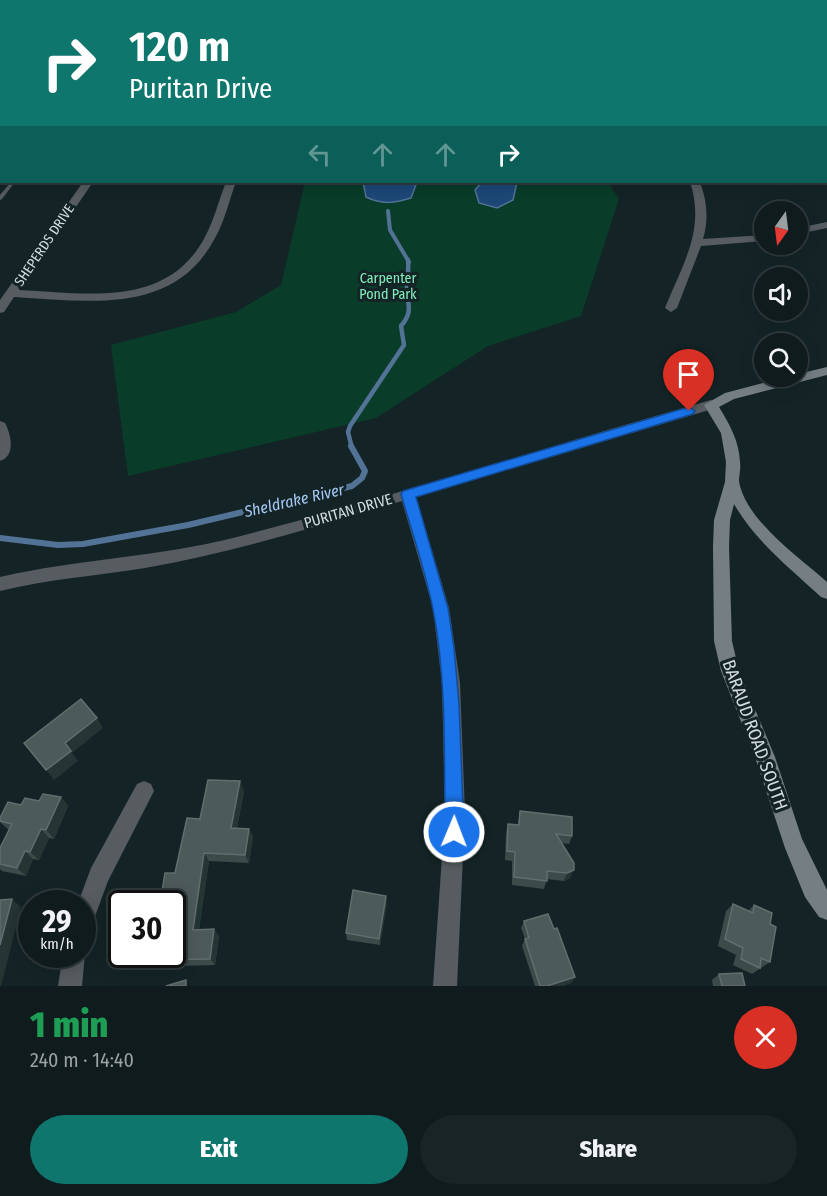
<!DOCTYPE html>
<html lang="en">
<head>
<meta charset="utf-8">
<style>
  body { margin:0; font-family:"Fira Sans Condensed",sans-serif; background:#182425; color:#f1f3f6; height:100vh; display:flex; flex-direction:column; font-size:22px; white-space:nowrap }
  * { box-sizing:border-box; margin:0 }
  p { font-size:20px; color:#9ba1a3 }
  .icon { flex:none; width:33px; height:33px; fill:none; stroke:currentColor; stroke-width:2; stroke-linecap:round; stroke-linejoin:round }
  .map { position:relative; height:986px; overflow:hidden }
  .side { display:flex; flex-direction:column; background:#0f1b1c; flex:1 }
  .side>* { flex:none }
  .banner { position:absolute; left:0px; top:0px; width:828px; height:183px; box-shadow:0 3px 15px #0003,0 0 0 2px #2f393b; background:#0f766e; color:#fff; overflow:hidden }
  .needle { width:39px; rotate:194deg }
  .fabs { position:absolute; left:754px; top:201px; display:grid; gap:12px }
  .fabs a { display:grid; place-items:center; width:54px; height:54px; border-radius:50%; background:#0f1b1c; box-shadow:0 3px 15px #0003,0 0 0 2px #2f393b; font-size:30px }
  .speed { position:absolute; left:18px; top:890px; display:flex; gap:12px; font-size:30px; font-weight:700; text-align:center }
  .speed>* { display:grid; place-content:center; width:78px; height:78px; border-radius:50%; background:#0f1b1c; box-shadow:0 3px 15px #0003,0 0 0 2px #2f393b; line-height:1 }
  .speed small { font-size:15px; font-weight:400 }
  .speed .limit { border:3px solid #111; border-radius:9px; background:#fff; color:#111 }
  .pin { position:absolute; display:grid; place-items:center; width:51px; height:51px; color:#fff; margin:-62px -26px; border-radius:50% 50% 50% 0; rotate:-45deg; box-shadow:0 0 6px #0007 }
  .pin .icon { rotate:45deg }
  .me { position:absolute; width:66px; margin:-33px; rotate:1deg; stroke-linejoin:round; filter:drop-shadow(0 0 4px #0008) }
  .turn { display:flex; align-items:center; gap:21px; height:126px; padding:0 30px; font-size:27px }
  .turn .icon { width:78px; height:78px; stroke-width:2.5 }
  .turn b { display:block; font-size:42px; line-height:51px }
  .lanes { display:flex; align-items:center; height:57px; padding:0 30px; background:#0003; justify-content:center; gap:30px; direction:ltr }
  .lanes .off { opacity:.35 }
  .round { display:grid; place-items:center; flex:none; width:63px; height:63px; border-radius:32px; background:#182425 }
  .head { display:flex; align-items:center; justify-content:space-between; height:102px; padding:0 30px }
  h1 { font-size:36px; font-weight:800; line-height:45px; color:#1e9e55 }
  .action { display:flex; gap:12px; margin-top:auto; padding:12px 30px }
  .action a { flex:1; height:69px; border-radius:36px; background:#0f766e; color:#fff; font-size:24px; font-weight:800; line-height:69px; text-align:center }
  .action a+a { background:#182425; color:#f1f3f6 }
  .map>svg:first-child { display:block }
  .green { fill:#093c29 }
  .water { fill:#1d4777; stroke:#537396; stroke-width:1.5 }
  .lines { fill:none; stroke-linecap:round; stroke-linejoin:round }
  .stream-far2 { stroke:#537396; stroke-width:4 }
  .stream-far1 { stroke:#537396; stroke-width:4.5 }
  .stream { stroke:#537396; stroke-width:6 }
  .river { fill:#1d4777; fill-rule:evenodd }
  .lane { fill:#565c60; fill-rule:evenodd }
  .street { fill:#565c60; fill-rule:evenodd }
  .secondary { fill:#747e83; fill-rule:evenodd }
  .wall { fill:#3b4b49 }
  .shaded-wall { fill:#253534 }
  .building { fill:#4c5a59; stroke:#616e6e; stroke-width:1.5 }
  .route { fill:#1a73e8; stroke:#114b97; stroke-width:1.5 }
  .labels { text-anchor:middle; stroke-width:6; stroke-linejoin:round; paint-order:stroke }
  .far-street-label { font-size:14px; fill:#d2dbdd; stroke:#142426 }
  .far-park-label { font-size:14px; fill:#82eebc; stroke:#142426 }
  .street-label { font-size:15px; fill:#d2dbdd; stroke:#142426 }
  .water-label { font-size:16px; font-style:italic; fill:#a5c9f6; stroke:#142426 }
  .near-street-label { font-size:18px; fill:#d2dbdd; stroke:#142426 }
</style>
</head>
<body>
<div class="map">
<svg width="827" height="986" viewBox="0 0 827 986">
  <rect width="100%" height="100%" fill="#142426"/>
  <polygon class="green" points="305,182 608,182 619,199 581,316 488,346 376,418 128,476 111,345 236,312 281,285"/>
  <g class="water">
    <path d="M363,182H417L411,198C395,203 382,205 366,197Z"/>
    <polygon points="482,182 517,182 513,200 497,208 479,203 475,190"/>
  </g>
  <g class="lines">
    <polyline class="stream-far2" points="388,211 390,230 409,262"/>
    <path class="stream-far1" d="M352,448L348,432L350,426L404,345L401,326C413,312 408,306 407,290C407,280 409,270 408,260"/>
    <polyline class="stream" points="0,538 58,545 83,544 188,525 352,486 362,478 365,471 351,446"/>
    <rect class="river" x="457" y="0" width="14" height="2"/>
    <polygon class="lane" points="11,182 15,182 2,199 0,200 0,195"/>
    <g class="street">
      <polygon points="29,0 36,0 28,2"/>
      <polygon points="289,0 296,0 288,2"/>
      <polygon points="396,0 402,0 395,2"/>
      <rect x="826" y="4" width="1" height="4"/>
      <polygon points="0,22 2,22 0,27"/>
      <rect x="826" y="62" width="1" height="4"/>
      <path d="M83,182H93L19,290C86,293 167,309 205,237C214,220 219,200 226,182H236C229,200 225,221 215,238C174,316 89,301 14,297L4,312L0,313V300Z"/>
      <path d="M690,182H700C707,201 709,219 703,239L765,235V241L701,246L677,308L671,312L665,308C682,265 706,230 690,182Z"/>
      <polygon points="827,222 827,228 798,234 798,228"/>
      <path d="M711,400L716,402L718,405L716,408L416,497L449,608L460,683L465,813L457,986H433L445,813L442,683L433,608L402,501C317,526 233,553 145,568C96,576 48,579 0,591V577C78,559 159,557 237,537C396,496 553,445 711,400Z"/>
      <path d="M0,421L5,423C11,434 16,456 0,461Z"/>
      <polygon points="144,781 151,784 154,791 108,881 90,930 82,933 82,903 78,903 91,868 137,784"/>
      <polygon points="82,947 85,954 82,986 58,986 63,954 82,954"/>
    </g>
    <g class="secondary">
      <polygon points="129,0 135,0 128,2"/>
      <polygon points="619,0 626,0 627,2 620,2"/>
      <rect x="0" y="86" width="2" height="6"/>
      <polygon points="2,119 2,125 0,126 0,120"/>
      <rect x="826" y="136" width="1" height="6"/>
      <path d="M827,367V375L734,399L719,407C730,425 739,441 740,462C741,469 739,475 739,481C745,520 800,558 827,582V599L821,597C789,567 756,542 734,504L730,520L729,547L732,641L739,671L775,757L802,839L827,890V920L819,917L805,897L785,848L755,757L721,671L714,641L713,547L714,520L725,482L726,462L721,433L704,405L725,393L789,376H798V374Z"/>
    </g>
  </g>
  <g class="wall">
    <polygon points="244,791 237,828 249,829 253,837 249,863 209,861 199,929 219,936 215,965 144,967 137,960 172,954 175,873 200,819"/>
    <polygon points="61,797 68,806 54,839 49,838 39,860 33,859 26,876 2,871 0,869 0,848 9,830 0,822 0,818 21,805 39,801"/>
    <polygon points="520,811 572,836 569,844 561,843 570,878 564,881 547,879 544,889 512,885 512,861 505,860 506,832 508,824 518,825"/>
    <polygon points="387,903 380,945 347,940 346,933"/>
    <polygon points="733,904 748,911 754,905 770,924 770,962 752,974 733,965 736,955 718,946 726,911"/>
    <polygon points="524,921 554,929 575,977 571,983 562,986 535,986 522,946 525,939 521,928"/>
    <polygon points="719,974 745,986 713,986 712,980"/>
  </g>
  <g class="shaded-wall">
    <polygon points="97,718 103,728 72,753 78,761 54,780 46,770 65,743"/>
    <polygon points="240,781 244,791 235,837 231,828"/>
    <polygon points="61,797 68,806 54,839 46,830"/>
    <polygon points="41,829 49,838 39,860 30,852"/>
    <polygon points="249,829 253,837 249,863 245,855"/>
    <polygon points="25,851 33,859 26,876 17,868"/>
    <polygon points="204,853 209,861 198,937 193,930"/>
    <polygon points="574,870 570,878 564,881 567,873"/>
    <polygon points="386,896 387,903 380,945 379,939"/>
    <polygon points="12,899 21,907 1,986 0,986 0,945"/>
    <polygon points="214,929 219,936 215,965 210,959"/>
    <polygon points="575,977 571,983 562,986 547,986"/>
  </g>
  <g class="building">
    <polygon points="81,699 97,718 65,743 71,751 46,770 24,743"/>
    <polygon points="208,780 240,781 231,828 249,829 245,855 204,853 193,930 214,929 210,959 137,960 138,954 172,954 172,903 160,903 165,873 175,873 187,818 200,819"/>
    <polygon points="43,794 61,797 46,830 41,829 30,852 25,851 17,868 0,864 0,848 12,824 0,821 0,818 8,802 21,805 25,798 39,801"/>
    <polygon points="520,811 572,817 572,836 556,834 574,863 574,870 567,873 547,871 547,881 514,877 515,852 507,851 508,824 519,825"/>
    <polygon points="353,890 386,896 379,939 346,933"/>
    <polygon points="12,899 0,945 0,900"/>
    <polygon points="733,904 753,913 754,905 772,913 770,924 776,927 770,962 761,958 760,968 741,959 743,948 725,939"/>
    <polygon points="548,914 554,929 557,928 575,977 547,986 540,986 525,939 529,938 524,921"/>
    <polygon points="742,973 745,986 722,986 719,974"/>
    <polygon points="186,980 186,986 166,986"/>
  </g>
  <path class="route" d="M689,407L695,411L693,414L416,497L448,608L454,648L459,704L464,832L461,839L454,841L448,839L445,832C444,758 447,681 433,609C425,570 412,532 401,494L403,491Z"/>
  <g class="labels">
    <g class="far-street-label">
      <text transform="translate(44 245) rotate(-56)" y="5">SHEPERDS DRIVE</text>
    </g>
    <g class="far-park-label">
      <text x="388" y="283">Carpenter<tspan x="388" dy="16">Pond Park</tspan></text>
    </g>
    <g class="street-label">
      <text transform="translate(348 511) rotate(-16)" y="5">PURITAN DRIVE</text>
    </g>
    <g class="water-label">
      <text transform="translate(294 500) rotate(-13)" y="6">Sheldrake River</text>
    </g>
    <g class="near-street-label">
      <text transform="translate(755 735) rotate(70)" y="6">BARAUD ROAD SOUTH</text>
    </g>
  </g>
</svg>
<div class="fabs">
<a><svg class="needle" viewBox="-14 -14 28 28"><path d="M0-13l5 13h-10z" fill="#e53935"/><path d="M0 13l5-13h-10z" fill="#9ba1a3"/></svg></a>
<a><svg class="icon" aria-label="sound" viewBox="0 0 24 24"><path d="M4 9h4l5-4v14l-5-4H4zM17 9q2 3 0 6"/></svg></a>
<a><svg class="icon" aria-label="search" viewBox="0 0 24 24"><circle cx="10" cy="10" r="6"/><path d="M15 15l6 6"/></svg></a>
</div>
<div class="speed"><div>29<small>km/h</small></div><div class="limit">30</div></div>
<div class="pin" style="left:689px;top:411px;background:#d93025"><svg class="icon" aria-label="arrive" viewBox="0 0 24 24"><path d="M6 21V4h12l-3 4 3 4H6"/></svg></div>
<svg class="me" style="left:454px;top:832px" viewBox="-20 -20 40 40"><circle r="17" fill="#1a73e8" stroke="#fff" stroke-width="3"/><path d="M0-11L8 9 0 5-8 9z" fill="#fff"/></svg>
<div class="banner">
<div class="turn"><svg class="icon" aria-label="right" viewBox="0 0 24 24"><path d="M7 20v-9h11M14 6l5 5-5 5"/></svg><div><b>120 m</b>Puritan Drive</div></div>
<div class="lanes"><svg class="icon off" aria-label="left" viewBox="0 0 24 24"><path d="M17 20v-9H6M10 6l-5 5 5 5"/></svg><svg class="icon off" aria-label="ahead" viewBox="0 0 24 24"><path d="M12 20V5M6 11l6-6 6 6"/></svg><svg class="icon off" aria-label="ahead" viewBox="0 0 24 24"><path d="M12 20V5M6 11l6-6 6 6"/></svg><svg class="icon" aria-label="right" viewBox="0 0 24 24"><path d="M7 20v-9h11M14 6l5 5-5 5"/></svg></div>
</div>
</div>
<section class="side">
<div class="head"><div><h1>1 min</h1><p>240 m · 14:40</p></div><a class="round" style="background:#d93025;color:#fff"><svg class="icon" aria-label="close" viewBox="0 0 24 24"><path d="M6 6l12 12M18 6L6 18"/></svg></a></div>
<div class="action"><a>Exit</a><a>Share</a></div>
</section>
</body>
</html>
